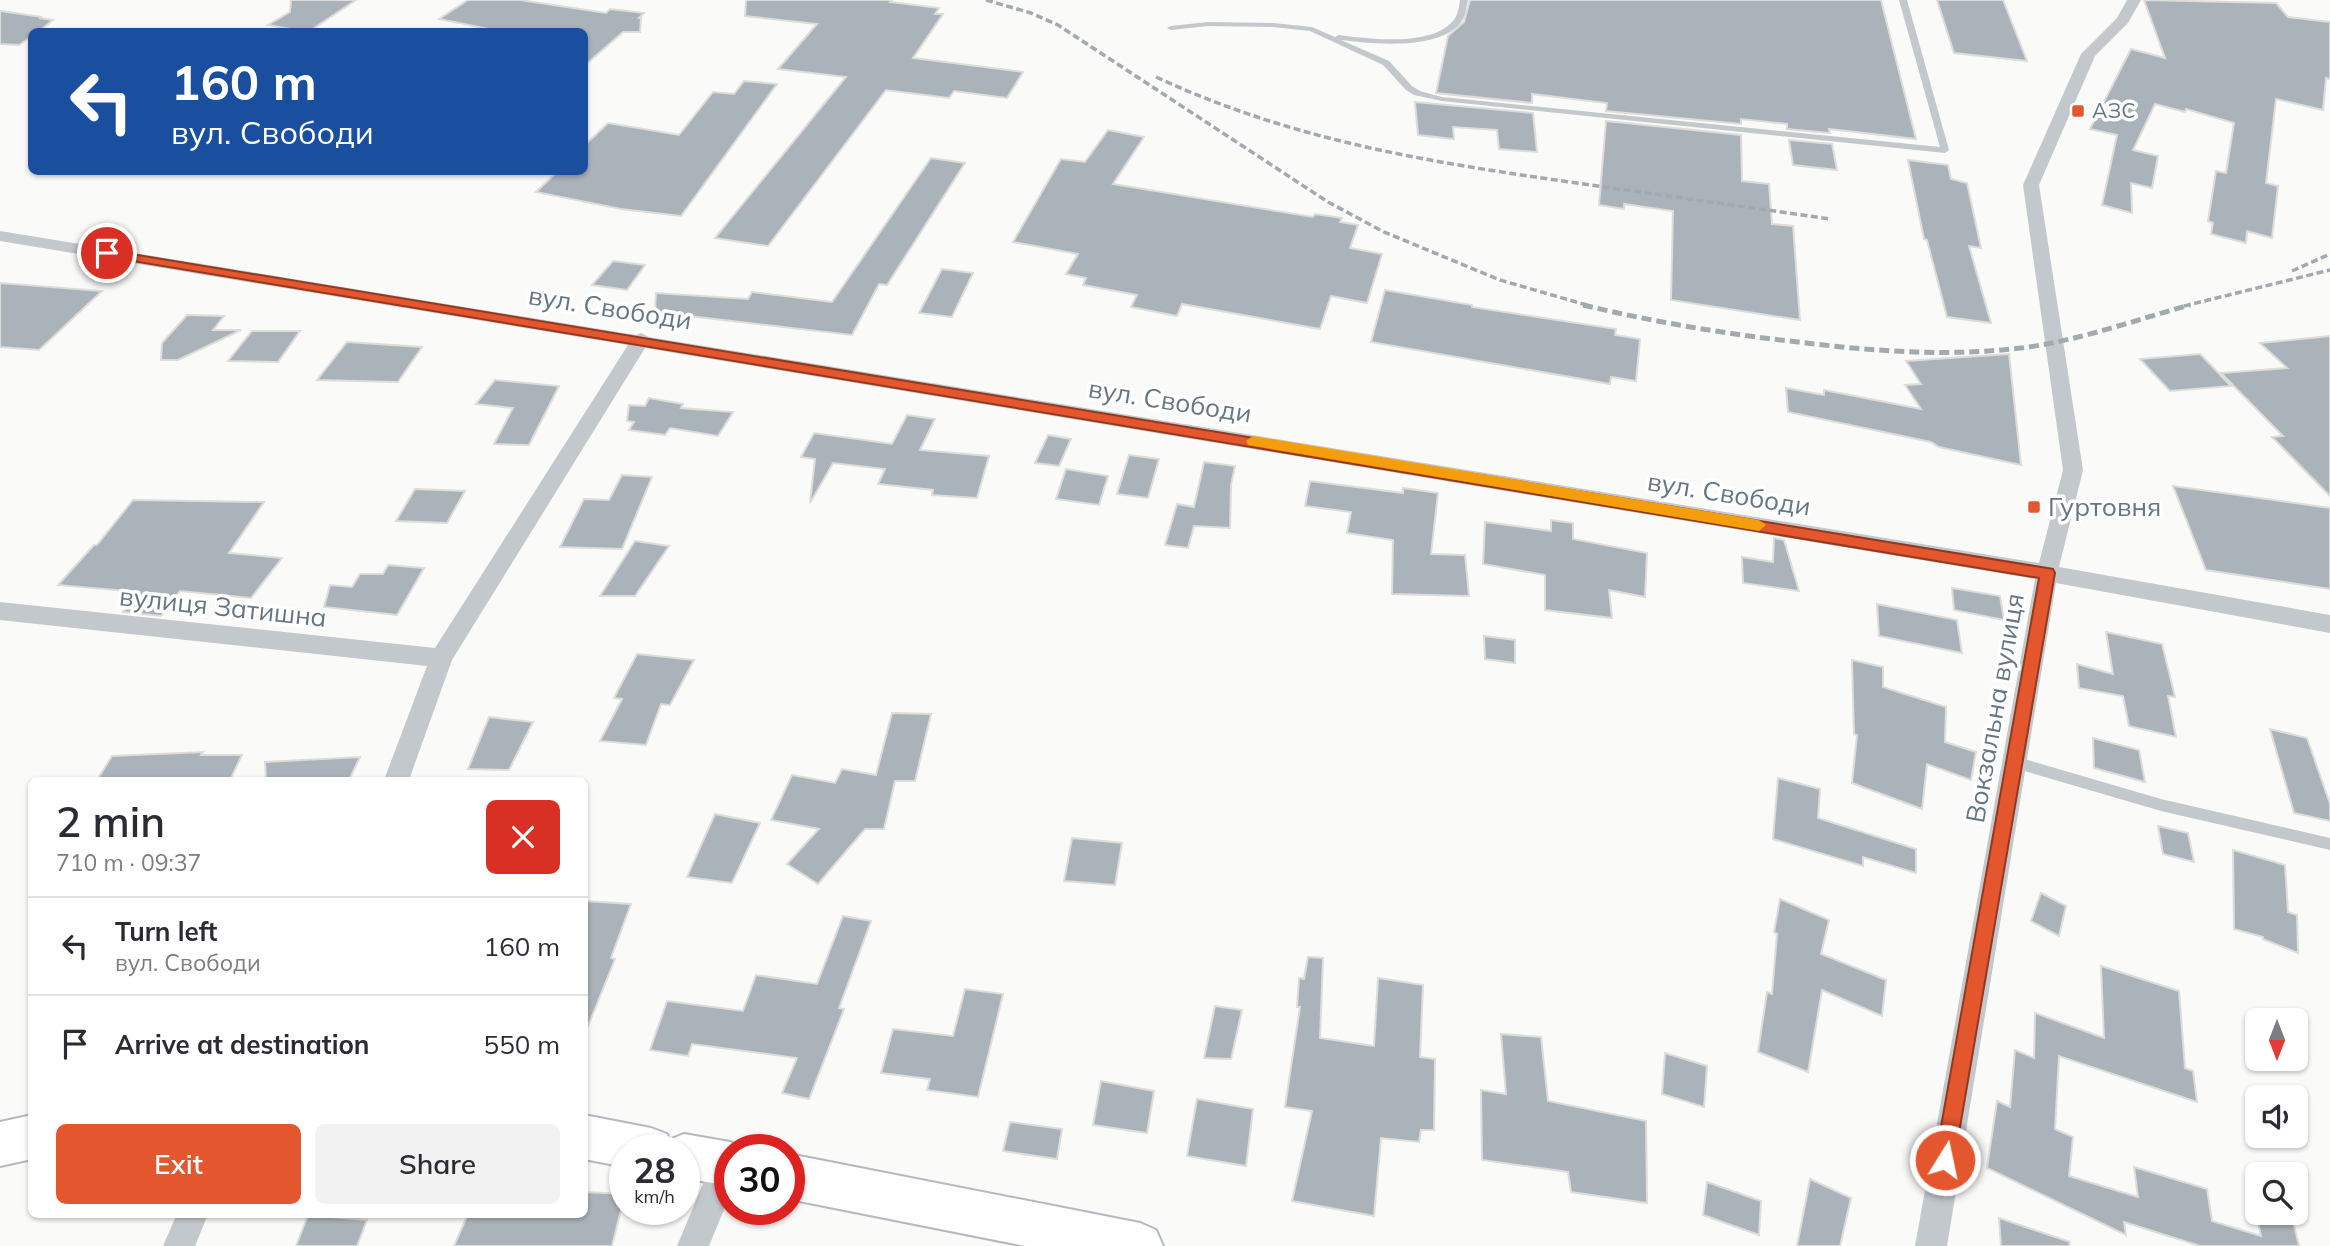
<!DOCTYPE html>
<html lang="en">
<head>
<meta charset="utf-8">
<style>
  body { margin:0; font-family:Mulish,sans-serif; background:#f2f2f3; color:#2b2b33; height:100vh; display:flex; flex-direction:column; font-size:26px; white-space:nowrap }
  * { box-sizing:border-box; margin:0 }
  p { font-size:23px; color:#7c7c81 }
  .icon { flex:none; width:38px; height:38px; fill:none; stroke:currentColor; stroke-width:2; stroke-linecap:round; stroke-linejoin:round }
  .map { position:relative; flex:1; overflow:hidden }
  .side { position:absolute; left:28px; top:777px; width:560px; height:441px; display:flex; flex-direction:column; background:#fff; border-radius:10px; box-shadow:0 2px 5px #0004 }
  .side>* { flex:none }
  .hud { position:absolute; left:28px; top:28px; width:560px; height:147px; border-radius:10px; box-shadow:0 2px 5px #0004; background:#1a4fa0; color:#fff; overflow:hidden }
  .needle { width:46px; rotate:180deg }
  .buttons { position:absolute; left:2245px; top:1008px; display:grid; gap:14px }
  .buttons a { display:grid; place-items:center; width:63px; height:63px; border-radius:10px; background:#fff; box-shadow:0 2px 5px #0004; font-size:35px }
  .speed { position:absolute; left:609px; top:1134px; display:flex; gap:14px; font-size:35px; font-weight:700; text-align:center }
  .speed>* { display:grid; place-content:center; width:91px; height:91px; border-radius:50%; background:#fff; box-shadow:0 2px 5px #0004; line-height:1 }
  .speed small { font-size:18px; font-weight:400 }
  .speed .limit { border:10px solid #d22; background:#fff; color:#111 }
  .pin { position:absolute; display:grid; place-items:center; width:60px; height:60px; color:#fff; margin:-30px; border:4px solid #fff; border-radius:50%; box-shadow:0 2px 7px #0007 }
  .me { position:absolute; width:77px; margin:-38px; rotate:10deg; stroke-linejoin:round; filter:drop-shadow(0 0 5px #0008) }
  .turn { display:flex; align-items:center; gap:24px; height:147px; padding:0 28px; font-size:32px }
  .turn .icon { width:91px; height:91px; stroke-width:2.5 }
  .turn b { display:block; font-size:49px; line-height:60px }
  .round { display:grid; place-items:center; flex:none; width:74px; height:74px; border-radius:10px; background:#f2f2f3 }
  .summary { display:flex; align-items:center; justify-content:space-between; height:119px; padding:0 28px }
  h1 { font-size:42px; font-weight:600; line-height:52px }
  .cta { display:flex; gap:14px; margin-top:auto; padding:14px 28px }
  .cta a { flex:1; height:80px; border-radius:10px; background:#e4572e; color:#fff; font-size:28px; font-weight:600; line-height:80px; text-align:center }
  .cta a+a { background:#f2f2f3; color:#2b2b33 }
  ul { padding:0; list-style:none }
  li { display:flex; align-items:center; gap:21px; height:98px; padding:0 28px; border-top:2px solid #e1e1e2 }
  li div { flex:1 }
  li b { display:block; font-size:26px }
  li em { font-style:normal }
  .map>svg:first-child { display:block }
  .building { fill:#aab3b9; stroke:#dcdcda; stroke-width:2 }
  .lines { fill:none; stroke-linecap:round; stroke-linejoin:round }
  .secondary-casing { stroke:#b3babf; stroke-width:4 }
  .lane { fill:#c3c8cc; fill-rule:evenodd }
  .street { fill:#c3c8cc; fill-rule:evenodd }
  .secondary { fill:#fff; fill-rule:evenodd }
  .rail-far1 { stroke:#a2aab0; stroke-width:3.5; stroke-dasharray:7 3.5; stroke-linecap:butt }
  .rail { stroke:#a2aab0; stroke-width:5; stroke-dasharray:10 5; stroke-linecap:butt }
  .route { fill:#e4572e; stroke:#94391e; stroke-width:2 }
  .slow { fill:#f59e0b }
  .poi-dot { fill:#e4572e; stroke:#fff; stroke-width:2.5 }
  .labels { text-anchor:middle; stroke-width:7; stroke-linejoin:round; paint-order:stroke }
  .far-poi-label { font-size:21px; fill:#657683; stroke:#fff; text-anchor:start }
  .street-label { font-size:26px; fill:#657683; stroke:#fff }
  .poi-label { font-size:26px; fill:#657683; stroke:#fff; text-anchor:start }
</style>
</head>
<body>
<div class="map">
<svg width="2330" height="1246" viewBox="0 0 2330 1246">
  <rect width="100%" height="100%" fill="#fafaf8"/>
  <g class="building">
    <polygon points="291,0 356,0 308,32 268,25 290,12"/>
    <polygon points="468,0 520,0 606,13 610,9 644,13 639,18 641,18 640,32 623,32 584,66 584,32 504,32 439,19"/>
    <polygon points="746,0 892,0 890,2 939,8 935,14 943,14 913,58 1023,72 1007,98 954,91 949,98 886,90 768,246 715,238 846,77 778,69 817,24 745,16"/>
    <polygon points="1470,0 1881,0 1916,139 1829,129 1830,133 1787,129 1787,124 1741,119 1741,124 1606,111 1607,103 1532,94 1532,103 1436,93 1448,36 1464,22"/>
    <polygon points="1937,0 2003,0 2027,61 1954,53"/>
    <polygon points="2144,0 2276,3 2288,17 2330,22 2330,79 2326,78 2323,110 2276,99 2266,183 2278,186 2272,238 2247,231 2246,243 2211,234 2213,223 2208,221 2216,171 2226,173 2234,123 2186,109 2185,112 2155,104 2133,150 2158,156 2152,188 2131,183 2132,213 2102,205 2117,135 2090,129 2131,49 2165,58"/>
    <polygon points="0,11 42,17 39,18 53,20 38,32 32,32 32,36 19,45 0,44"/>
    <polygon points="744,81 777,84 681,216 621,209 536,192 557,172 584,172 584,146 608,123 679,135 713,92 734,94"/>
    <polygon points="1415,102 1533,113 1537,152 1499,149 1497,130 1453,127 1454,139 1418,135"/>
    <polygon points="1606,121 1741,135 1742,181 1769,184 1772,224 1793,226 1800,320 1671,300 1673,211 1624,204 1624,209 1599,205"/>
    <polygon points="1108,130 1144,137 1113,184 1313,217 1315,214 1342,218 1340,222 1358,225 1350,248 1382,254 1367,303 1331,296 1320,329 1182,304 1177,316 1131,307 1137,295 1083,285 1086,278 1066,274 1078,254 1013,242 1061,159 1085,162"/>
    <polygon points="1789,140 1832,144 1837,170 1793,165"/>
    <polygon points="931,158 965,163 887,285 879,284 852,335 655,312 656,293 748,299 752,292 832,302"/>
    <polygon points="1908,160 1948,165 1951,179 1967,183 1981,248 1969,246 1991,323 1947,317 1927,240 1924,239"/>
    <polygon points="613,261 645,265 627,290 592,285"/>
    <polygon points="942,269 973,273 952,317 919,313"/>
    <polygon points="0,283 102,291 39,350 0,347"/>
    <polygon points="1385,290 1472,305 1472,307 1616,329 1615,335 1640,339 1636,381 1611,377 1610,384 1371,342"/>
    <polygon points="187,315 224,316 213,330 241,330 178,360 161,360 162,343"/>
    <polygon points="252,331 300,331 278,362 228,361"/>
    <polygon points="2330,336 2330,496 2272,437 2283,436 2221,373 2287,368 2260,343"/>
    <polygon points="347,342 422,347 398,382 317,380"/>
    <polygon points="2009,354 2021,465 1939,447 1931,442 1788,412 1786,388 1824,395 1824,390 1921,409 1905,385 1921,384 1906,361"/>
    <polygon points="2200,354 2231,386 2170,391 2140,359"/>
    <polygon points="495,380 559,386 529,445 494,444 513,408 476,404"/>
    <polygon points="649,398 683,404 681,408 733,412 718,436 670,428 665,435 629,430 634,422 627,421 629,405 645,406"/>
    <polygon points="907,415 935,419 920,450 989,456 977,498 932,495 933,490 878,484 885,469 833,463 810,503 815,459 801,457 814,433 892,444"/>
    <polygon points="1048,435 1071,439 1059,466 1035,463"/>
    <polygon points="1129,455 1159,459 1148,498 1117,494"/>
    <polygon points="1204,462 1235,466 1231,485 1230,528 1194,526 1188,548 1165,545 1177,504 1194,507"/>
    <polygon points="1066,469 1108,476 1099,505 1056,499"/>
    <polygon points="622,475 652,477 622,549 560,547 584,499 609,500"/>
    <polygon points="1310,481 1403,493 1403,488 1438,493 1431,554 1465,555 1469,596 1392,594 1393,540 1347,533 1351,512 1305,506"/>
    <polygon points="2173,486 2330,508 2330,589 2206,570"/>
    <polygon points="415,489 465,491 447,523 396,521"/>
    <polygon points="133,500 264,502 229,553 282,558 251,598 180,591 161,616 123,612 139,592 58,585 94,545 97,545"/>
    <polygon points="1551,520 1573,523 1573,539 1647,553 1645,597 1609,590 1612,618 1545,610 1545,575 1483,564 1485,522 1551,531"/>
    <polygon points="1774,538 1784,540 1799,591 1743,583 1742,557 1773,562"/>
    <polygon points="635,541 669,546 635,596 600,596"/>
    <polygon points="388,565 424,568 397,615 324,607 330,585 352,587 360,574 383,574"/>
    <polygon points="1952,588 2000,596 2004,620 1954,610"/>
    <polygon points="1877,604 1957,620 1962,653 1879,636"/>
    <polygon points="2106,632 2162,644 2175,697 2168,696 2176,737 2129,726 2123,696 2079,688 2077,664 2113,674"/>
    <polygon points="1484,636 1515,640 1515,663 1485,659"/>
    <polygon points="637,654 694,660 670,705 661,704 646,745 600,741 622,699 614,698"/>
    <polygon points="1852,660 1883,667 1883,687 1946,707 1945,742 1976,752 1971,780 1927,764 1922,809 1852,783 1857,735 1854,734"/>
    <polygon points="892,713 931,714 915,781 895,781 884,829 865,829 818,884 787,864 819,829 771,820 792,775 835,783 842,769 876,775"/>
    <polygon points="489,717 533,722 509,770 468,769"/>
    <polygon points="2270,729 2307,738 2330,804 2330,821 2294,813"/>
    <polygon points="2093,738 2139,750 2145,782 2094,768"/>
    <polygon points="203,752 201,755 242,755 230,780 97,780 112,756"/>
    <polygon points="360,757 349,780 266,780 265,762"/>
    <polygon points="1778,778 1820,789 1818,818 1916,849 1916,873 1863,857 1863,866 1773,839"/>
    <polygon points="715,814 760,823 732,883 687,877"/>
    <polygon points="2158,826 2188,833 2194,862 2163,854"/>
    <polygon points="1072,838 1122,843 1115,885 1064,881"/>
    <polygon points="2233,850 2285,865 2288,912 2297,915 2298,953 2263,939 2263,937 2234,929"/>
    <polygon points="2041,893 2066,906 2059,936 2031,921"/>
    <polygon points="1780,899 1829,920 1821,954 1886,980 1882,1016 1822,990 1808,1072 1758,1052 1767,992 1772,994 1777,934 1774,932"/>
    <polygon points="584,901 631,904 611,958 615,959 586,1031"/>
    <polygon points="843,916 871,921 839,1008 844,1009 809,1099 782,1093 797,1058 692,1044 688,1056 650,1050 667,1001 743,1011 756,975 817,984"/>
    <polygon points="1308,957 1323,958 1320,1038 1374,1046 1378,978 1423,985 1420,1057 1435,1059 1434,1130 1421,1130 1419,1142 1381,1138 1374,1216 1292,1201 1312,1111 1285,1107 1300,1007 1297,1007 1299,978 1304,979"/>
    <polygon points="2101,966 2179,991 2185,1068 2193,1071 2197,1102 2059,1056 2055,1129 2073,1137 2069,1176 2138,1197 2134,1167 2207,1189 2212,1221 2261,1236 2256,1213 2278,1213 2292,1217 2299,1246 2200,1246 2124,1222 2126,1235 1987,1168 1997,1101 2010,1107 2015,1050 2034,1058 2035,1013 2104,1038"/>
    <polygon points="965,989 1003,994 978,1097 927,1090 930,1079 881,1073 893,1029 953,1036"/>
    <polygon points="1215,1006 1242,1010 1231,1059 1204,1058"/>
    <polygon points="1501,1034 1541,1037 1548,1101 1646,1121 1647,1203 1571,1192 1568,1172 1482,1160 1481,1090 1506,1094"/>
    <polygon points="1665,1053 1707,1066 1704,1107 1662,1094"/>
    <polygon points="1101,1081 1154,1091 1147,1133 1093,1125"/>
    <polygon points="1197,1099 1253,1109 1246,1166 1187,1156"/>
    <polygon points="1010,1122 1062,1129 1057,1159 1003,1151"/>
    <polygon points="1810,1179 1851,1198 1840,1246 1797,1246"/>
    <polygon points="1707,1182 1761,1201 1759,1235 1703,1215"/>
    <polygon points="584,1192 625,1194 612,1246 454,1246 468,1214 584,1214"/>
    <polygon points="308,1215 367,1220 357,1246 296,1246"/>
    <polygon points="1999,1218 2070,1242 2069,1246 2001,1246"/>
  </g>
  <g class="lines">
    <g class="secondary-casing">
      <g id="secondary">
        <polygon points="32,1115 32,1159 0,1166 0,1122"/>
        <polygon points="584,1115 651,1128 667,1134 669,1140 684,1134 730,1142 746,1150 730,1150 730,1186 684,1178 684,1150 625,1150 625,1167 584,1159"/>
        <polygon points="789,1154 1140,1223 1156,1230 1163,1246 1025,1246 789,1199"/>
      </g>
    </g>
    <g class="lane">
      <path d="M1460,0H1468C1466,7 1466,15 1462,21C1441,51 1373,44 1341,40L1389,61L1412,86L1420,91L1442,97L1940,147L1899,0H1907L1949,150L1945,153L1442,101L1414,95L1406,90L1383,65L1310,31L1273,27L1208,26L1171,30L1167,28L1171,26L1208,22L1273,23L1312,27L1335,37L1339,35C1370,39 1430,47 1453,21C1458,15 1459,7 1460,0Z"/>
      <polygon points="2014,756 2161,799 2330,838 2330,850 2161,811 2014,768 2009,766 2007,762 2009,758"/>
    </g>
    <g class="street">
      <polygon points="2127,0 2141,0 2128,23 2095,56 2039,185 2083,470 2059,567 2330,615 2330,633 2056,583 1947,1246 1915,1246 2035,579 645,348 452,660 409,780 384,780 427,666 0,620 0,602 435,648 628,345 0,241 0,231 636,335 641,333 649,337 2039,563 2063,470 2023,185 2081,54 2117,18"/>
      <polygon points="727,1149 730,1150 730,1195 709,1246 677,1246 716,1153"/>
      <polygon points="177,1214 208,1214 195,1246 163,1246"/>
    </g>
    <use href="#secondary" class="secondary"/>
    <g class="rail-far1">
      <polyline points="986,0 1031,13 1058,25 1328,202 1384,232 1500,280 1590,306"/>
      <path d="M1156,77C1294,141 1428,162 1577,183C1661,195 1746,207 1830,219"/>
      <polyline points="2292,271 2330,254"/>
      <polyline points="2184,306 2330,270"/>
    </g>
    <path class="rail" d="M1583,305C1654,322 1725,334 1798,342C1871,351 1947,357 2021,348C2078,341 2135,320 2190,305"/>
  </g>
  <polygon class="route" points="107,250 2053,569 2055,573 1953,1168 1945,1171 1938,1168 1935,1160 2039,578 102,256 102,251"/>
  <polygon class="slow" points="1253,436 1759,520 1766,525 1759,531 1248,445 1246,441"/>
  <g class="poi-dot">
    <rect x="2071" y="104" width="14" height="14" rx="3.5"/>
    <rect x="2027" y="500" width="14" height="14" rx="3.5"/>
  </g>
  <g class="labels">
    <g class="far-poi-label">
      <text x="2092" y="118">АЗС</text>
    </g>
    <g class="street-label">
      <text transform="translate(610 308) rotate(9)" y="9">вул. Свободи</text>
      <text transform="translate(1170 401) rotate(9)" y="9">вул. Свободи</text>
      <text transform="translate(1729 494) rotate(9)" y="9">вул. Свободи</text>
      <text transform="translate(223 607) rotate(6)" y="9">вулиця Затишна</text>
      <text transform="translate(1995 708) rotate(-80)" y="9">Вокзальна вулиця</text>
    </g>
    <g class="poi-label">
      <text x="2048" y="516">Гуртовня</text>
    </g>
  </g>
</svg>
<div class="buttons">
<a><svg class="needle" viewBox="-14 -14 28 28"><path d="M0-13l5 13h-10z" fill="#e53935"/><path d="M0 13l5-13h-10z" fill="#7c7c81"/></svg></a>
<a><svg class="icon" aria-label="sound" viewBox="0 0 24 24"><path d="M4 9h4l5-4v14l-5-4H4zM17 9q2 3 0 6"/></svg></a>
<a><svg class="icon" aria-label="search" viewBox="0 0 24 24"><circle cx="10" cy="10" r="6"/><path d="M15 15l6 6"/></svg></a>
</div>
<div class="speed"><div>28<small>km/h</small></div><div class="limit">30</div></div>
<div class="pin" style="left:107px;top:253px;background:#d93025"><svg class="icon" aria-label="arrive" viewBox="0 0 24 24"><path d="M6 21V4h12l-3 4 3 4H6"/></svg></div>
<svg class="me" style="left:1945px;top:1160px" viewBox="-20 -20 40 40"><circle r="17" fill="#e4572e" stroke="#fff" stroke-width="3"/><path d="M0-11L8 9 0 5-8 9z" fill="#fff"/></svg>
<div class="hud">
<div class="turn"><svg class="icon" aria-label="left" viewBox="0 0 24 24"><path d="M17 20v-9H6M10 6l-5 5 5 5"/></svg><div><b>160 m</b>вул. Свободи</div></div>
</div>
<section class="side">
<div class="summary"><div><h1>2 min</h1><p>710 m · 09:37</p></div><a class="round" style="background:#d93025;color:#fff"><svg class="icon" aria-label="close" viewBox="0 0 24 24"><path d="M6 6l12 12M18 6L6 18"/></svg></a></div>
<ul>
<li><svg class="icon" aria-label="left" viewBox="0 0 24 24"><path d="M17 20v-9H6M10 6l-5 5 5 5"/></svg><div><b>Turn left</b><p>вул. Свободи</p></div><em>160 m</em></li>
<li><svg class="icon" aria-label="arrive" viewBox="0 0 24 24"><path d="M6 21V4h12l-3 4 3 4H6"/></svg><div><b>Arrive at destination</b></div><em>550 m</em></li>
</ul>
<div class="cta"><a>Exit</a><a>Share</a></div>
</section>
</div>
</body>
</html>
